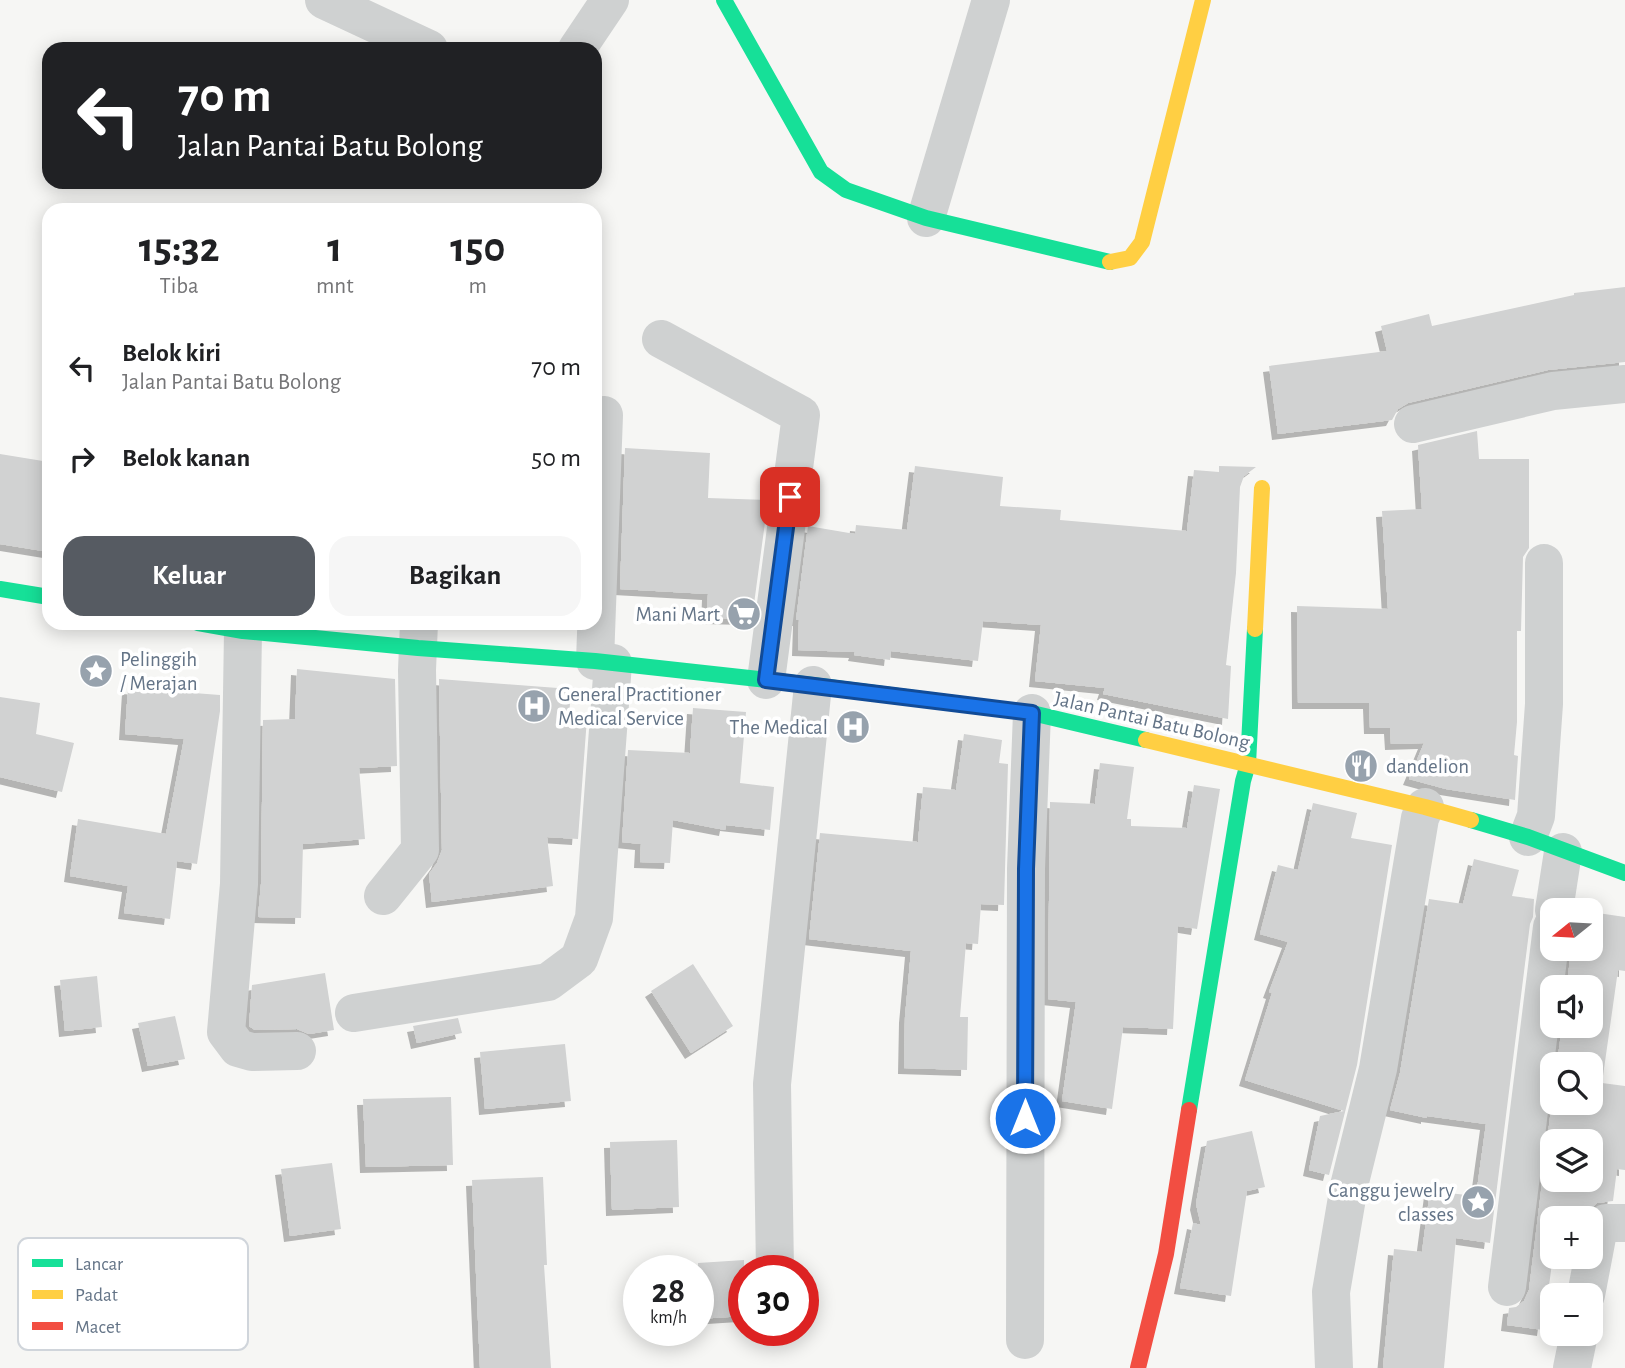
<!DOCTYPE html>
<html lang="id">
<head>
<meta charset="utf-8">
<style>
  body { margin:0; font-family:"Alegreya Sans",sans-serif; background:#f6f6f6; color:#202124; height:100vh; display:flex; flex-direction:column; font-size:26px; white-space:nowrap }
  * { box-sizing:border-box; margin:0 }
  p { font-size:23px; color:#757577 }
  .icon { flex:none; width:38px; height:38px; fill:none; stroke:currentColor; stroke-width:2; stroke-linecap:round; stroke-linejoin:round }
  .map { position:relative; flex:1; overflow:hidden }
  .side { position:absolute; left:42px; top:203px; width:560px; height:427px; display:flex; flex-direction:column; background:#fff; border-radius:21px; box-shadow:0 4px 18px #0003 }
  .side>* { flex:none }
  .hud { position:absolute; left:42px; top:42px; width:560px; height:147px; border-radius:21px; box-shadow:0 4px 18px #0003; background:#202124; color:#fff; overflow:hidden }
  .needle { width:46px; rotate:252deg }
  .fabs { position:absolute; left:1540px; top:898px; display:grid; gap:14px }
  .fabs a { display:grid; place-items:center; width:63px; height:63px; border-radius:14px; background:#fff; box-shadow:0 4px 18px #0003; font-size:35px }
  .speed { position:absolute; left:623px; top:1255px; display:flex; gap:14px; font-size:35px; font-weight:700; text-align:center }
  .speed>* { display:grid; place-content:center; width:91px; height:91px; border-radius:50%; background:#fff; box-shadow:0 4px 18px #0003; line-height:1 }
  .speed small { font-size:18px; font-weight:400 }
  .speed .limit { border:10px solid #d22; background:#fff; color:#111 }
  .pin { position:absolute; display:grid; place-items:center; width:60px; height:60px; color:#fff; margin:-30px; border-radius:14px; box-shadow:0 4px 10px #0006 }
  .me { position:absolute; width:77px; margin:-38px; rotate:0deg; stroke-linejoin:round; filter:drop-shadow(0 0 5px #0008) }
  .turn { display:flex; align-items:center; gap:24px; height:147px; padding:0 21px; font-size:32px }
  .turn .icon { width:91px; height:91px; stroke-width:2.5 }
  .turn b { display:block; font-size:49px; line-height:60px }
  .eta { display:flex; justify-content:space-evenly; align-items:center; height:119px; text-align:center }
  .eta b { font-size:42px; font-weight:600; line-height:49px }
  .button { display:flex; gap:14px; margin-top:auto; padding:14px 21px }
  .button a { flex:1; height:80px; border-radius:21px; background:#565b62; color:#fff; font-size:28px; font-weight:600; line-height:80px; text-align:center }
  .button a+a { background:#f6f6f6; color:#202124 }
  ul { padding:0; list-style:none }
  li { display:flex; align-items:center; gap:21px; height:91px; padding:0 21px }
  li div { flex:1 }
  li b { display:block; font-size:26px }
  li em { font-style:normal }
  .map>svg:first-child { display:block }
  .building { fill:#d1d2d2; fill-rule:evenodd; filter:url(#shadow) }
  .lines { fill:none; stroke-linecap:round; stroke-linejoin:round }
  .street { stroke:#cfd1d1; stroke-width:38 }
  .fast { stroke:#16e098; stroke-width:16 }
  .slow { stroke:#ffcf43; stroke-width:16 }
  .jam { stroke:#f24e42; stroke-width:16 }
  .route-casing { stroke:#114b97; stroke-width:18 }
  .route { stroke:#1a73e8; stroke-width:12 }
  .labels { text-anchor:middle; stroke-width:7; stroke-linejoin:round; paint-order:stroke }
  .poi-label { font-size:21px; fill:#647487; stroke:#fff; text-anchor:end }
  .street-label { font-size:21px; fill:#647487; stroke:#fff }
  .key { fill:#fff; stroke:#d0d5db; stroke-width:2 }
  .key-label { font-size:19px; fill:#647487 }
</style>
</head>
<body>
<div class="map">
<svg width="1625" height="1368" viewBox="0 0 1625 1368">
  <defs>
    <filter id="shadow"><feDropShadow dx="-6" dy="6" stdDeviation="0" flood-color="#0004"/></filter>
  </defs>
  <rect width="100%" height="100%" fill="#f6f6f4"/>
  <g class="building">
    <polygon points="1625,287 1625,362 1548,370 1408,403 1398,409 1392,420 1278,434 1269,366 1387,351 1381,326 1429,314 1432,326 1574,295 1574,293"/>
    <polygon points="1477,431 1479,459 1529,459 1529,548 1523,557 1521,631 1517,631 1517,722 1514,755 1518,756 1515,800 1446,789 1409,779 1424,743 1391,744 1390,728 1370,728 1369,703 1298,703 1297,606 1388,609 1382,511 1422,509 1418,445"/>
    <polygon points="625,448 710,453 708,498 768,500 752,619 707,618 708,594 620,589"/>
    <polygon points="0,454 49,462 49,552 0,544"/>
    <polygon points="915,466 1003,477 1000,506 1061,510 1060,520 1187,531 1194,470 1219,472 1219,466 1256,467 1244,476 1240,487 1236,573 1226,665 1231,666 1228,719 1103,694 1105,688 1035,681 1041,625 983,621 978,661 891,651 890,660 854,655 855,652 798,650 799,620 796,620 808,526 855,534 856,525 907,530"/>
    <polygon points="297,669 395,679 397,766 359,768 365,839 303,844 301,918 258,917 261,884 263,720 295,719"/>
    <polygon points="439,679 571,689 569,717 587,718 578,839 547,837 553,886 432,902 429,874 437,863 442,850"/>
    <polygon points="128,688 220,695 220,711 197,864 177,861 170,919 124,913 128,886 70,876 78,819 166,834 184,739 125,734"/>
    <polygon points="0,697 40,703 36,734 74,743 62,792 0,777"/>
    <polygon points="693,708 746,712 740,783 774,787 770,830 726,825 725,830 673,820 670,863 640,862 641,844 622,842 628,750 690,753"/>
    <polygon points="964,734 1002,740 999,763 1008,764 1004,905 981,904 978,944 966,943 960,1017 968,1017 967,1070 904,1068 905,1017 911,951 809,939 820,833 918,842 923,787 956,790"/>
    <polygon points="1100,763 1134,767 1127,819 1131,819 1131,826 1187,828 1194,785 1220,789 1197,929 1178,926 1173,1029 1123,1027 1112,1109 1062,1101 1076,1002 1048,999 1050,802 1095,804"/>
    <polygon points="1313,803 1357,813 1351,838 1392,845 1357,1065 1329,1175 1309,1170 1320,1116 1344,1111 1245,1080 1272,993 1269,992 1288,942 1260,934 1278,865 1298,870"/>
    <polygon points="1474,859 1519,870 1512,896 1534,899 1533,917 1530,924 1490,1243 1456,1238 1444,1368 1383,1368 1394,1249 1422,1252 1430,1191 1476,1196 1486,1124 1427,1116 1427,1118 1390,1110 1400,1073 1429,899 1463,904"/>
    <path d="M1591,912L1625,917V971L1618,970L1602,1083L1625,1086V1170L1617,1169L1613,1201L1597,1203L1584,1215L1573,1213L1572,1218H1552L1553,1256L1543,1330L1507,1325L1509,1308L1516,1307L1524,1301L1529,1290L1552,1101L1591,1102V1064H1557L1562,1026H1591V987H1567L1571,948H1591ZM1552,1141H1591V1180H1552Z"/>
    <polygon points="693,964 733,1026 691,1053 651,991"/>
    <polygon points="325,973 334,1030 309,1034 297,1029 255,1030 249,1026 252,985"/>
    <polygon points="97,976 102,1027 65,1031 60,980"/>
    <polygon points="175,1016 185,1059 148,1066 138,1023"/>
    <polygon points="458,1018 462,1033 417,1043 413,1026"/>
    <polygon points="565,1044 571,1101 485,1109 480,1052"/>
    <polygon points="451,1097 453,1165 366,1167 363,1099"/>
    <polygon points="1252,1131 1265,1187 1247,1191 1231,1296 1180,1288 1193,1223 1201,1225 1196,1204 1207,1141"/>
    <polygon points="677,1140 679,1207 612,1210 610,1142"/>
    <polygon points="332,1163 341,1229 290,1236 281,1169"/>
    <polygon points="543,1177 547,1265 544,1265 551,1368 480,1368 472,1180"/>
    <polygon points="744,1260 744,1316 698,1319 698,1263"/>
  </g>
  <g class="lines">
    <g class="street">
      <polyline points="324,0 429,49"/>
      <polyline points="577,49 610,0"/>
      <polyline points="926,218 991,0"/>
      <polyline points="661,339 801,415 766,680"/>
      <polyline points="1413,424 1553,391 1625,384"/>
      <polyline points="243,631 239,884 226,1032 238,1048 252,1052 297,1051"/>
      <polyline points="595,661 604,415"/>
      <polyline points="1528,837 1536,816 1544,704 1544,563"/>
      <polyline points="383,896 420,850 417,670 419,623"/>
      <polyline points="1554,910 1563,852"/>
      <polyline points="354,1013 548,982 579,959 594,918 613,663"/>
      <polyline points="775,1270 772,1084 813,685"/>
      <polyline points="1507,1287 1552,927"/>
      <polyline points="1586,1295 1598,1232 1606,1223 1625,1223"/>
      <polyline points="1025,1340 1026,869 1032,713"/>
      <polyline points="1334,1368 1331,1292 1349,1186 1378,1069 1420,818 1425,807"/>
      <polyline points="1572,1368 1579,1334"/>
    </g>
    <g class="fast">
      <polyline points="724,0 821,172 846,190 926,218 1110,262"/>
      <polyline points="0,589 49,597"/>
      <polyline points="198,623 243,631 418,648 595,661 813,685 1032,713 1146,740"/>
      <polyline points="1471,820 1528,837 1625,873"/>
      <polyline points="1189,1110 1243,781 1248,764 1255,629"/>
    </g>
    <g class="slow">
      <polyline points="1110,262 1130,258 1142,242 1203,0"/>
      <polyline points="1255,629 1262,488"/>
      <polyline points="1146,740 1425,807 1471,820"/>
    </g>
    <polyline class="jam" points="1138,1368 1166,1254 1189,1110"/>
  </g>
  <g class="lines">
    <g class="route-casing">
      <polyline id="route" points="790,497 766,680 1032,713 1026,869 1025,1118"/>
    </g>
    <use href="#route" class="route"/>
  </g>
  <defs>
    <g id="supermarket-disc" transform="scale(1.75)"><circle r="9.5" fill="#97a2ad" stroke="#fff"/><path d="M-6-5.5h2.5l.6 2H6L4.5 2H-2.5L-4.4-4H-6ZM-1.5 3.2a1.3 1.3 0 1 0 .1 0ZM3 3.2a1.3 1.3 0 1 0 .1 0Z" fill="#fff"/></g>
    <g id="sight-disc" transform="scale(1.75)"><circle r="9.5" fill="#97a2ad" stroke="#fff"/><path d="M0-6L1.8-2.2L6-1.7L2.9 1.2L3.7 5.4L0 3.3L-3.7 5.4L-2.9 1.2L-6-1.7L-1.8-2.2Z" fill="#fff"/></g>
    <g id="hospital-disc" transform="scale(1.75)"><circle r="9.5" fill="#97a2ad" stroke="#fff"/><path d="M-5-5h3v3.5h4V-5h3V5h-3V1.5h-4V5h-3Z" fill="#fff"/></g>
    <g id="restaurant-disc" transform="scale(1.75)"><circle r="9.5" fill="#97a2ad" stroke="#fff"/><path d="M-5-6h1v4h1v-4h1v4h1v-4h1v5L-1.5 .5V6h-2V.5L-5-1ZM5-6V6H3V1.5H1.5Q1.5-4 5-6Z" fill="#fff"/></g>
  </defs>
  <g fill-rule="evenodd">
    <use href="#supermarket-disc" x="744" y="614"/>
    <use href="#sight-disc" x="96" y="671"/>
    <use href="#hospital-disc" x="534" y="706"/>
    <use href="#hospital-disc" x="853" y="727"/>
    <use href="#restaurant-disc" x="1361" y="766"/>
    <use href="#sight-disc" x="1478" y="1202"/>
  </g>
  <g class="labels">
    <g class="poi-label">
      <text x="720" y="621">Mani Mart</text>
      <text x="120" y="666" text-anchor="start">Pelinggih<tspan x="120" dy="24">/ Merajan</tspan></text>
      <text x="558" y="701" text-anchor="start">General Practitioner<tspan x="558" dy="24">Medical Service</tspan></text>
      <text x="828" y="734">The Medical</text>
      <text x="1386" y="773" text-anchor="start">dandelion</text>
      <text x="1454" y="1197">Canggu jewelry<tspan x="1454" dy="24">classes</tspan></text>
    </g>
    <g class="street-label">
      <text transform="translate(1152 720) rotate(13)" y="7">Jalan Pantai Batu Bolong</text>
    </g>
  </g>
  <rect x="18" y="1238" width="230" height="112" rx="10" class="key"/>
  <rect x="32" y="1259" width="31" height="8" fill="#16e098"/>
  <rect x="32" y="1290" width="31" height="9" fill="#ffcf43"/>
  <rect x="32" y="1322" width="31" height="8" fill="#f24e42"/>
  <g class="key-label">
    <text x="75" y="1270">Lancar</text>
    <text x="75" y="1301">Padat</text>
    <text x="75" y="1333">Macet</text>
  </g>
</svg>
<div class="fabs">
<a><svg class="needle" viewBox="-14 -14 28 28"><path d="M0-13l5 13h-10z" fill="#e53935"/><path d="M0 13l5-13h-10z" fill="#757577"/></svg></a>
<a><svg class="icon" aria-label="sound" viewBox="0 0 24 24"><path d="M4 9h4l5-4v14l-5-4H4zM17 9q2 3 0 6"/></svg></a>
<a><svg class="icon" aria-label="search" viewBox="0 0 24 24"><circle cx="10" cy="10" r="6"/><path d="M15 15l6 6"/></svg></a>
<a><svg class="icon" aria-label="layers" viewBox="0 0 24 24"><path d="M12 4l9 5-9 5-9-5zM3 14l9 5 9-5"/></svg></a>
<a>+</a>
<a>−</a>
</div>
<div class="speed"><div>28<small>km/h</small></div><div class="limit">30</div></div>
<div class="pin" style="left:790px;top:497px;background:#d93025"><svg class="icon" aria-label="arrive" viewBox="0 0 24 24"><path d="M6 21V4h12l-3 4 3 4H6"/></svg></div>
<svg class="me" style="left:1025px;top:1118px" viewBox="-20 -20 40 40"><circle r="17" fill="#1a73e8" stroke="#fff" stroke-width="3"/><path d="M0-11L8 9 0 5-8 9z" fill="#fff"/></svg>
<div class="hud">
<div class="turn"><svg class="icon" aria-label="left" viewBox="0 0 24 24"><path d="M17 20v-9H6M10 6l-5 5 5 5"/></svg><div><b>70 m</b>Jalan Pantai Batu Bolong</div></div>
</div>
<section class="side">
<div class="eta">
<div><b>15:32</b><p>Tiba</p></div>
<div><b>1</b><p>mnt</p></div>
<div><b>150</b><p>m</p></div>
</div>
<ul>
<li><svg class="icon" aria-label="left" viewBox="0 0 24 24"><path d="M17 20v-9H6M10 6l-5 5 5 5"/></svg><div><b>Belok kiri</b><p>Jalan Pantai Batu Bolong</p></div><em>70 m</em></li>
<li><svg class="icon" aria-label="right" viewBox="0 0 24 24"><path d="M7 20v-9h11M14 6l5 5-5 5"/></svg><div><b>Belok kanan</b></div><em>50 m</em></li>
</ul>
<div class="button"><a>Keluar</a><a>Bagikan</a></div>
</section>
</div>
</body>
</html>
